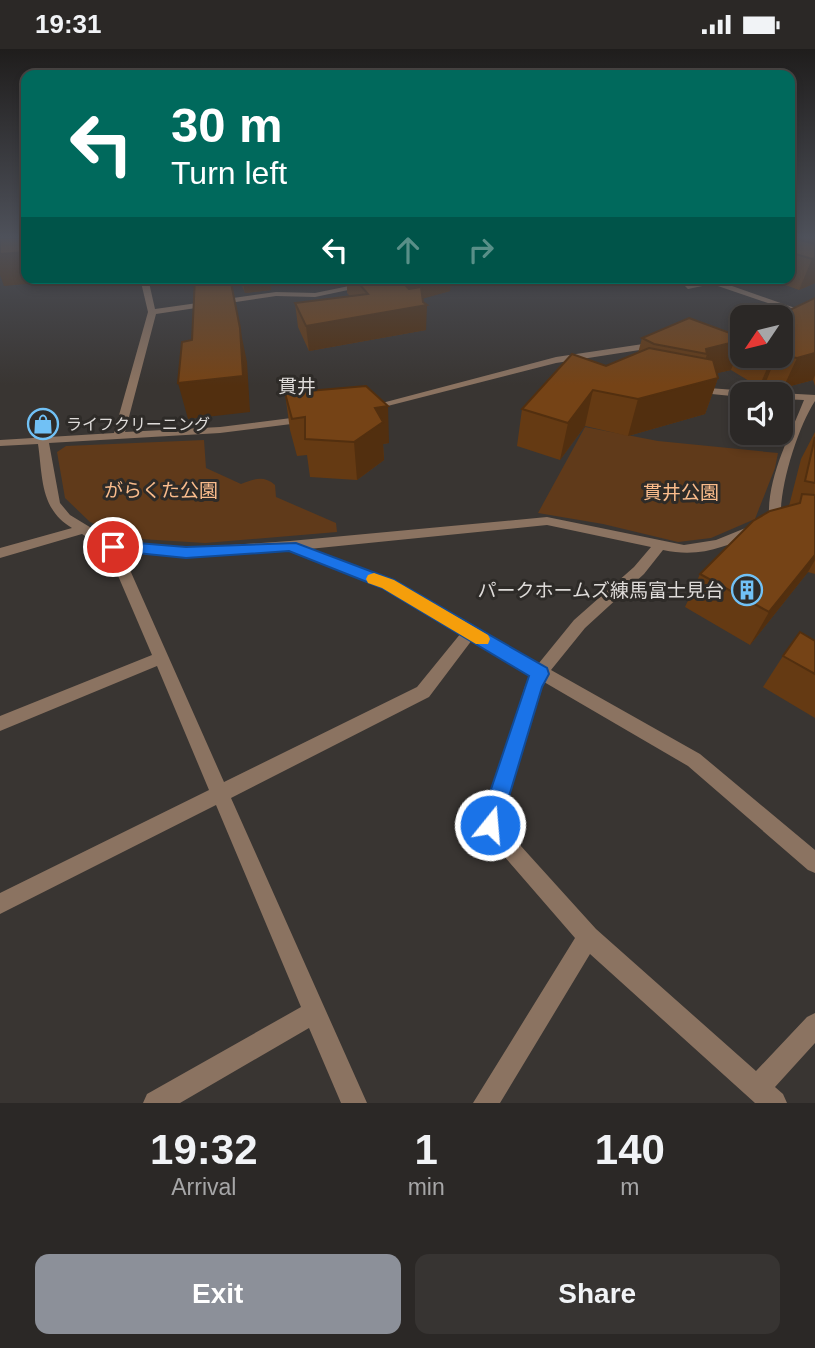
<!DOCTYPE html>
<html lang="en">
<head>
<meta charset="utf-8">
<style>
  body { margin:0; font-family:Helvetica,"Noto Sans JP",sans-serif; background:#373432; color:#f1f3f6; height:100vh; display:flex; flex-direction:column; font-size:26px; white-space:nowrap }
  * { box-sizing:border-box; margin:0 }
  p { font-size:23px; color:#a6a6a7 }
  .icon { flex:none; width:38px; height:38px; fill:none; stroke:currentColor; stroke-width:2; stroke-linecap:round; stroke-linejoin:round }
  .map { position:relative; height:1054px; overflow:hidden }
  .drawer { display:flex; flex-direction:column; background:#2b2826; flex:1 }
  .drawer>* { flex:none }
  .hud { position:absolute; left:21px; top:21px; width:774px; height:214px; border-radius:14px; box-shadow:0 4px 10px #0003,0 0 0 2px #474443; background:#00695c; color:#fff; overflow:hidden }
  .needle { width:46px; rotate:235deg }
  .buttons { position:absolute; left:730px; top:256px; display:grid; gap:14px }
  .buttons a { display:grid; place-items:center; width:63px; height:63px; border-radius:14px; background:#2b2826; box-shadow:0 4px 10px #0003,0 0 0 2px #474443; font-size:35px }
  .pin { position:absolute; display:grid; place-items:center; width:60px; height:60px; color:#fff; margin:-30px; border:4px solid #fff; border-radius:50%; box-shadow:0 2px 7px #0007 }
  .me { position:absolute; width:77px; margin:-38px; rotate:17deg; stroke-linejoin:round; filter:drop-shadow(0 0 5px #0008) }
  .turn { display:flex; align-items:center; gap:24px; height:147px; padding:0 35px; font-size:32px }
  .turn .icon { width:91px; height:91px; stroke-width:2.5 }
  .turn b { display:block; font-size:49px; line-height:60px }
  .lanes { display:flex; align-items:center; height:66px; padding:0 35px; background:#0003; justify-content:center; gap:35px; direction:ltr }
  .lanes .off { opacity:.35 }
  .eta { display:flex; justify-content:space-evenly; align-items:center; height:119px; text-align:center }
  .eta b { font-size:42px; font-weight:700; line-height:49px }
  .button { display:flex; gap:14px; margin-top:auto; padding:14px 35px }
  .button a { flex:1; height:80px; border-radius:14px; background:#8c9099; color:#fff; font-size:28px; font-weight:700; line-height:80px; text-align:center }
  .button a+a { background:#373432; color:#f1f3f6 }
  .status { display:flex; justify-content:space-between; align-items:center; height:49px; padding:0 35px; background:#2b2826; direction:ltr }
  .status svg { height:19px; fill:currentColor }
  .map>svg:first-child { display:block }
  .green { fill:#603a1a }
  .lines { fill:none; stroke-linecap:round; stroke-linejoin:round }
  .minor { fill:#8b7361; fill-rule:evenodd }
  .wall { fill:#653a13 }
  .shaded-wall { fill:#522f0f }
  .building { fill:#754316; stroke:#522f0f; stroke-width:2 }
  .route { fill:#1a73e8; stroke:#114b97; stroke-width:2 }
  .slow { fill:#f59e0b }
  .labels { text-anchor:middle; stroke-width:6; stroke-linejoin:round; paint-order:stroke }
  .far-poi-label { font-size:16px; fill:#dedbd9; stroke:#2e2b28; text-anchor:start }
  .far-quarter-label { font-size:19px; fill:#dedbd9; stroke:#2e2b28 }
  .park-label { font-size:19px; fill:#fabc8c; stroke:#2e2b28 }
  .poi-label { font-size:19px; fill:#dedbd9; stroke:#2e2b28; text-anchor:end }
</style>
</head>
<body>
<div class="status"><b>19:31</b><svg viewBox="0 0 49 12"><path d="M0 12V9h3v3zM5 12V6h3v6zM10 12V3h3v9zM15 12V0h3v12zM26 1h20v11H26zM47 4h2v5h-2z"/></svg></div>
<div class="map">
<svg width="815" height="1054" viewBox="0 0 815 1054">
  <rect width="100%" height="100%" fill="#393532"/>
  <g class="green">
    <polygon points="585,378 658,392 778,404 775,419 755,470 711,489 678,493 603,475 538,464"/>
    <path d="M204,391L206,419L241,435C253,430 264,426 275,436L276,448L336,474L337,483L205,494L124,489L90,473L65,449L57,403L66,397Z"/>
  </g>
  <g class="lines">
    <g class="minor">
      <path d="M140,229H148L155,260L276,243L315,244L388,229H405L315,248L276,247L156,265L125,383L220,378L307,367L312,370L307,373L220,384L49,394L60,454L70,466L116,494L186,499L290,492L547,468L684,496L716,491L748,478H758L760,481L758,484C724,498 700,509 663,501L644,525L585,579L551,621L700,705L815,801V824L808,821L688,717L544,633L500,774L596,880L756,1022L807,968L815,964V994L775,1038L783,1045L787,1054H755L590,905L500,1054H473L575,889L483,783L480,776L525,637L531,625L472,591L429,648L231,749L367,1054H341L309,979L180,1054H143L147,1045L301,958L216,756L0,865V844L209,741L157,617L0,682V667L152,606L107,501L82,485L0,509V499L72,479C40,460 43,429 38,395L0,397V391L114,384L148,263ZM547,476L651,498L634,518L574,571L539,614L393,531L309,500ZM288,502L383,539L461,584L417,638L224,733L122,503L186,509Z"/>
      <polygon points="677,229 686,229 693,235 715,231 815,266 780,279 780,274 803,266 712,235 688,240"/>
      <polygon points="643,295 648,298 646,300 556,314 368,362 363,359 556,308"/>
      <polygon points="695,338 749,342 754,345 742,345 742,348 691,343 691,339"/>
      <path d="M780,344L815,346V352C798,378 779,438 781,470L775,474L769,470C767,428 789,389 804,351L780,350V345H777Z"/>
    </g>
  </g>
  <g class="wall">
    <polygon points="789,189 815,189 815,234 799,241 766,229 789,229"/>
    <polygon points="239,229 269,229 271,241 245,244"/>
    <polygon points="338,229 451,229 450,242 423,249 426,281 309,302 298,278 295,254 350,247 347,244 347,235 342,236"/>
    <polygon points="815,249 815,337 813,331 783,339 765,335 759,338 731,321 717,324 718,329 705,365 628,387 585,377 560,411 517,397 522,360 606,317 638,304 642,289 735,286 742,283 742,306 780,306"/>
    <polygon points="285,344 389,394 383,395 384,411 357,431 310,428 307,406 297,407 290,381"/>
    <polygon points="815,383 815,525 808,523 750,596 685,558 700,525 789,457 801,410"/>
    <polygon points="815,592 815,669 763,638 783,607"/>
  </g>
  <g class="shaded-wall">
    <polygon points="26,200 26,229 39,229 37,234 4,237 0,226 0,205"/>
    <polygon points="815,209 815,234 799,241 812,210"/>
    <polygon points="242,229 269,229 271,241 245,244"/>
    <polygon points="342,229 347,229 347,235 342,236"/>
    <polygon points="412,229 451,229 450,242 401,256 401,232"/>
    <polygon points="427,256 426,281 309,302 306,277"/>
    <polygon points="240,279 247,313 250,363 188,370 178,334"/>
    <polygon points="742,291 731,321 700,328 707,305 706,300"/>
    <polygon points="815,304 815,326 813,331 783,339 797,309"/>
    <polygon points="775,306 777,306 765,335 759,338 772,308"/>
    <polygon points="718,329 705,365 628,387 638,350"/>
    <polygon points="593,341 585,377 560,411 568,374"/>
    <polygon points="388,357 389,394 383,395 384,411 357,431 354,393 375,359"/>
    <polygon points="815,506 815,511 808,523 750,596 769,563"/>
  </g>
  <g class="building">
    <polygon points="0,189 26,189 26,200 25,203 0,205"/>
    <polygon points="789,189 799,189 800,191 815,195 815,209 812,210 789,203"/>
    <polygon points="195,229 230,229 240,279 243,327 178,334 182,293 192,291"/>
    <polygon points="354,229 412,229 401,232 409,240 421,238 423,253 427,256 306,277 295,254 368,245"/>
    <polygon points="815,249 815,304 797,309 780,306 780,268 775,268"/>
    <polygon points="689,269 735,286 742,283 742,291 706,300 707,305 654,295 642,289"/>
    <polygon points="649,299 713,311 718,329 638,350 593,341 568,374 522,360 572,305 606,317"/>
    <polygon points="366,337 388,357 375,359 383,373 354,393 305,390 305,368 292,370 285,344"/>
    <polygon points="815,388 815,434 805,432"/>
    <polygon points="802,445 815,446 815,506 769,563 700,525 753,472 770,462 800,454"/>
    <polygon points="800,583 815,592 815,625 783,607"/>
  </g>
  <linearGradient id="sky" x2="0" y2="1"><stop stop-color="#1f1d1c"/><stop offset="0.56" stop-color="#4e515a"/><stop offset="1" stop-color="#4e515a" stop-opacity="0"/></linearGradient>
  <rect width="815" height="336" fill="url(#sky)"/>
  <polygon class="route" points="113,492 186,498 296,494 394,531 547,619 549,625 542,638 498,784 490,787 482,784 479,776 529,627 382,539 289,502 186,509 107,501 105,498"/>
  <polygon class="slow" points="374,524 394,531 488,586 490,590 488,595 476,595 382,539 368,534 366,530 368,526"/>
  <defs>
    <g id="shop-ring" transform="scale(1.575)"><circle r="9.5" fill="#2e2b28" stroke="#71c1f5" stroke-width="1.5"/><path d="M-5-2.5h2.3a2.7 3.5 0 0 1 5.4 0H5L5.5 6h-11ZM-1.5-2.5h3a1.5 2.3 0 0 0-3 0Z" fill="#71c1f5"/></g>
    <g id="building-ring" transform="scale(1.575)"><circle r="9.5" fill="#2e2b28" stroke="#71c1f5" stroke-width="1.5"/><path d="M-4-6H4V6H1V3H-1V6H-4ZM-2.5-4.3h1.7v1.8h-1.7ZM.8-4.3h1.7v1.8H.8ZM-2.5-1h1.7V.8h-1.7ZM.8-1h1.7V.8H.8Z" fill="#71c1f5"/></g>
  </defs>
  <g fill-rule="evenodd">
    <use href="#shop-ring" x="43" y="375"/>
    <use href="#building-ring" x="747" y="541"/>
  </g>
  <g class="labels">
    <g class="far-poi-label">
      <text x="66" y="381">ライフクリーニング</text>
    </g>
    <g class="far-quarter-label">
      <text x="297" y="344">貫井</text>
    </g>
    <g class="park-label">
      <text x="161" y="448">がらくた公園</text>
      <text x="681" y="450">貫井公園</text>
    </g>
    <g class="poi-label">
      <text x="724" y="548">パークホームズ練馬富士見台</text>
    </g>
  </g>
</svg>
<div class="buttons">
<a><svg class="needle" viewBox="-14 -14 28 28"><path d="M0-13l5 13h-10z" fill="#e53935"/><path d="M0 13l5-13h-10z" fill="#a6a6a7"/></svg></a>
<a><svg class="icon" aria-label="sound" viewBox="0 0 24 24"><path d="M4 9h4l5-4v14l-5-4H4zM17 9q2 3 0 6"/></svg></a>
</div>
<div class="pin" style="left:113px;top:498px;background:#d93025"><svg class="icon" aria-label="arrive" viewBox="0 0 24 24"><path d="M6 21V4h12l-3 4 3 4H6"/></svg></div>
<svg class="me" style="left:490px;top:776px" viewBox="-20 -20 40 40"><circle r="17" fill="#1a73e8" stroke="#fff" stroke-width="3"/><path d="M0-11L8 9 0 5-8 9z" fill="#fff"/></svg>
<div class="hud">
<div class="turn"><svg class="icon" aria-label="left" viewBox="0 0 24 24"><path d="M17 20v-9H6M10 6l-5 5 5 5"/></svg><div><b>30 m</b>Turn left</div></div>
<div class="lanes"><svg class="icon" aria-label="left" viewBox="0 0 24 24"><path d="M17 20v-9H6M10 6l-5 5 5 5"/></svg><svg class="icon off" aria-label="ahead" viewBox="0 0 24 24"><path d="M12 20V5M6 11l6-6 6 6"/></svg><svg class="icon off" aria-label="right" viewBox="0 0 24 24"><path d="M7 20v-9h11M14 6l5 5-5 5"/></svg></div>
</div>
</div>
<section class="drawer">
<div class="eta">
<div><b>19:32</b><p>Arrival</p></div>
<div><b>1</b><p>min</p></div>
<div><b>140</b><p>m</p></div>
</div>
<div class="button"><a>Exit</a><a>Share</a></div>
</section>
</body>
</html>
